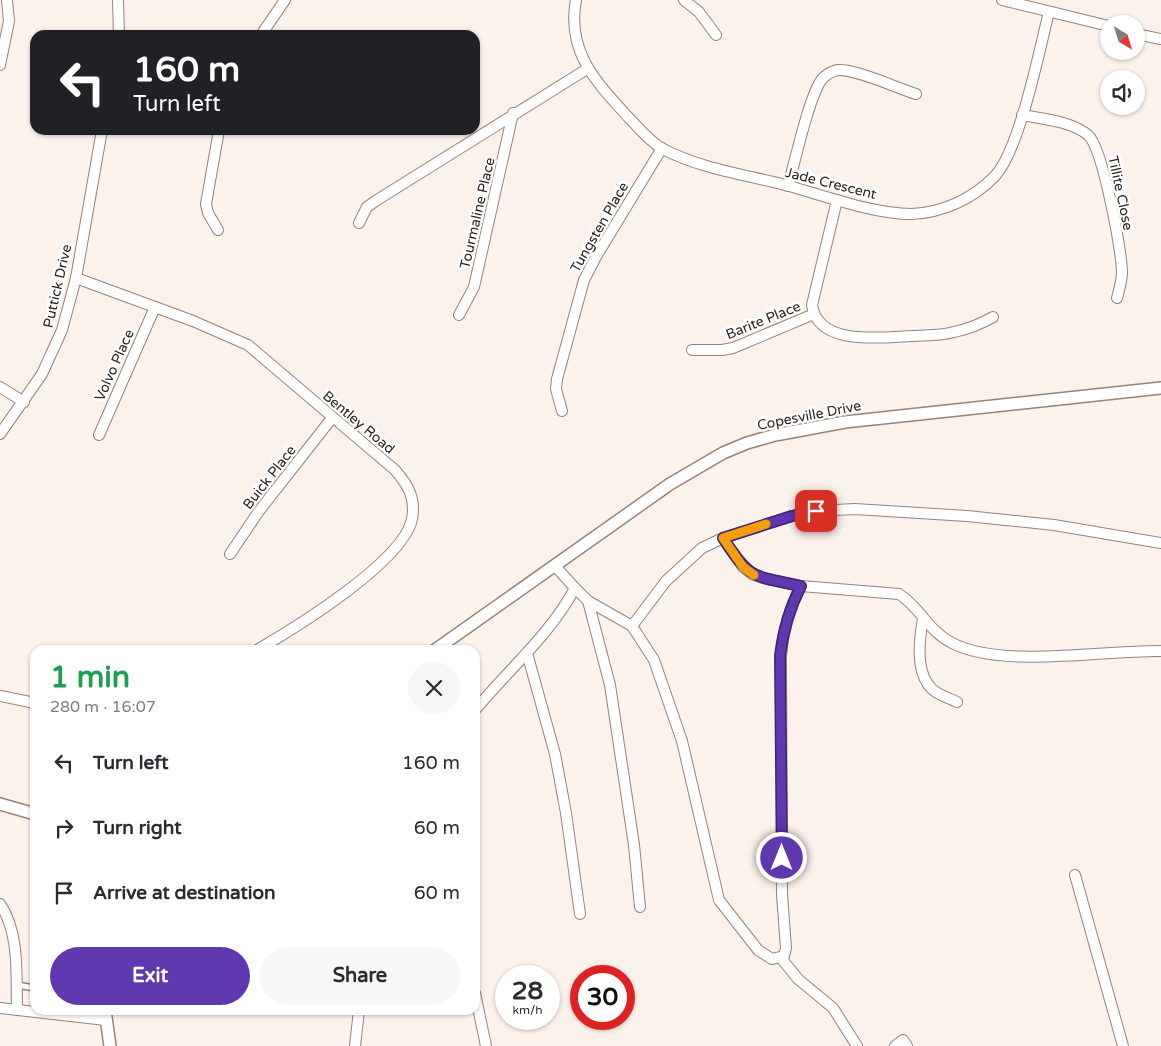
<!DOCTYPE html>
<html lang="en">
<head>
<meta charset="utf-8">
<style>
  body { margin:0; font-family:"Varela Round",sans-serif; background:#f7f7f7; color:#2b2b33; height:100vh; display:flex; flex-direction:column; font-size:19px; white-space:nowrap }
  * { box-sizing:border-box; margin:0 }
  p { font-size:16px; color:#7c7c81 }
  .icon { flex:none; width:28px; height:28px; fill:none; stroke:currentColor; stroke-width:2; stroke-linecap:round; stroke-linejoin:round }
  .map { position:relative; flex:1; overflow:hidden }
  .drawer { position:absolute; left:30px; top:645px; width:450px; height:370px; display:flex; flex-direction:column; background:#fff; border-radius:15px; box-shadow:0 1px 4px #0004 }
  .drawer>* { flex:none }
  .banner { position:absolute; left:30px; top:30px; width:450px; height:105px; border-radius:15px; box-shadow:0 1px 4px #0004; background:#202124; color:#fff; overflow:hidden }
  .needle { width:32px; rotate:142deg }
  .tools { position:absolute; left:1100px; top:15px; display:grid; gap:10px }
  .tools a { display:grid; place-items:center; width:45px; height:45px; border-radius:50%; background:#fff; box-shadow:0 1px 4px #0004; font-size:25px }
  .speed { position:absolute; left:495px; top:965px; display:flex; gap:10px; font-size:25px; font-weight:700; text-align:center }
  .speed>* { display:grid; place-content:center; width:65px; height:65px; border-radius:50%; background:#fff; box-shadow:0 1px 4px #0004; line-height:1 }
  .speed small { font-size:12px; font-weight:400 }
  .speed .limit { border:8px solid #d22; background:#fff; color:#111 }
  .pin { position:absolute; display:grid; place-items:center; width:42px; height:42px; color:#fff; margin:-21px; border-radius:10px; box-shadow:0 2px 8px #0006 }
  .me { position:absolute; width:55px; margin:-28px; rotate:0deg; stroke-linejoin:round; filter:drop-shadow(0 0 4px #0008) }
  .turn { display:flex; align-items:center; gap:18px; height:105px; padding:0 20px; font-size:22px }
  .turn .icon { width:65px; height:65px; stroke-width:2.5 }
  .turn b { display:block; font-size:35px; line-height:42px }
  .round { display:grid; place-items:center; flex:none; width:52px; height:52px; border-radius:26px; background:#f7f7f7 }
  .headline { display:flex; align-items:center; justify-content:space-between; height:85px; padding:0 20px }
  h1 { font-size:30px; font-weight:700; line-height:38px; color:#1e9e55 }
  .button { display:flex; gap:10px; margin-top:auto; padding:10px 20px }
  .button a { flex:1; height:58px; border-radius:30px; background:#5f38b0; color:#fff; font-size:20px; font-weight:700; line-height:58px; text-align:center }
  .button a+a { background:#f7f7f7; color:#2b2b33 }
  ul { padding:0; list-style:none }
  li { display:flex; align-items:center; gap:15px; height:65px; padding:0 20px }
  li div { flex:1 }
  li b { display:block; font-size:19px }
  li em { font-style:normal }
  .map>svg:first-child { display:block }
  .lines { fill:none; stroke-linecap:round; stroke-linejoin:round }
  .service-casing { stroke:#988274; stroke-width:8 }
  .minor-casing { stroke:#988274; stroke-width:12 }
  .tertiary-casing { stroke:#988274; stroke-width:14 }
  .service { stroke:#fff; stroke-width:5 }
  .minor { stroke:#fff; stroke-width:10 }
  .tertiary { stroke:#fff; stroke-width:11 }
  .route-casing { stroke:#3e2472; stroke-width:12 }
  .route { stroke:#5f38b0; stroke-width:9 }
  .slow { stroke:#f59e0b; stroke-width:9 }
  .labels { text-anchor:middle; stroke-width:5; stroke-linejoin:round; paint-order:stroke }
  .street-label { font-size:14px; fill:#2b221c; stroke:#fff }
</style>
</head>
<body>
<div class="map">
<svg width="1161" height="1046" viewBox="0 0 1161 1046">
  <rect width="100%" height="100%" fill="#fcf2ec"/>
  <g class="lines">
    <g class="service-casing">
      <polyline id="service" points="16,985 35,988"/>
    </g>
    <g class="minor-casing">
      <g id="minor">
        <polyline points="118,0 119,35"/>
        <path d="M576,0C566,52 597,83 629,118C639,128 650,142 663,149C701,169 748,175 789,186C825,196 874,214 911,214C942,213 973,199 995,176C1020,149 1039,51 1049,12"/>
        <polyline points="684,0 699,12 716,35"/>
        <polyline points="1002,0 1109,26"/>
        <polyline points="1136,34 1161,39"/>
        <polyline points="261,35 285,0"/>
        <polyline points="0,65 9,21 7,0"/>
        <path d="M1022,115C1042,119 1071,121 1088,135C1103,148 1121,249 1122,272C1122,281 1119,290 1117,298"/>
        <path d="M788,186C795,162 809,96 822,79C826,75 832,71 838,70C856,69 897,88 916,94"/>
        <path d="M837,200L812,305C818,347 882,337 912,336C926,335 940,336 954,332C968,329 981,324 993,317"/>
        <polyline points="359,223 367,207 377,200 587,69"/>
        <polyline points="218,230 208,213 206,204 219,130"/>
        <path d="M76,278L193,321L248,345L395,470C408,485 416,498 412,519C403,562 295,628 257,650"/>
        <polyline points="459,315 474,287 513,113"/>
        <polyline points="692,350 722,350 733,348 814,314"/>
        <polyline points="0,387 24,402"/>
        <polyline points="562,411 556,389 557,379 584,280 597,255 662,148"/>
        <polyline points="0,434 42,374 62,330 76,278 102,130"/>
        <polyline points="99,435 155,307"/>
        <path d="M723,538L743,567L752,574L763,578L801,586L899,594C920,607 927,630 952,643C1002,669 1104,650 1161,651"/>
        <polyline points="230,554 259,511 332,418"/>
        <polyline points="575,588 588,601 632,626 666,581 702,548 723,538 792,516 816,511 855,509 967,516 1054,525 1161,543"/>
        <polyline points="588,601 610,685 634,845 640,907"/>
        <path d="M923,619C919,640 915,673 932,689C938,695 949,698 957,702"/>
        <path d="M632,626L654,660L682,741L719,900L758,950L772,959L784,956L786,948L782,894L781,656C783,631 789,609 801,586"/>
        <polyline points="527,653 555,754 566,813 580,914"/>
        <polyline points="0,696 35,703"/>
        <path d="M475,710C509,669 550,635 575,588L555,566"/>
        <polyline points="1075,875 1123,1046"/>
        <path d="M0,904C20,933 16,976 17,1010"/>
        <polyline points="781,958 798,979 833,1008 857,1046"/>
        <polyline points="475,993 486,1046"/>
        <polyline points="0,1008 106,1020"/>
        <polyline points="355,1046 359,1010"/>
        <polyline points="895,1046 903,1040 907,1046"/>
      </g>
    </g>
    <g class="tertiary-casing">
      <g id="tertiary">
        <polyline points="435,650 670,484 723,453 747,443 775,435 845,422 1161,388"/>
        <polyline points="0,804 35,814"/>
        <polyline points="105,1010 110,1046"/>
      </g>
    </g>
    <use href="#service" class="service"/>
    <use href="#minor" class="minor"/>
    <use href="#tertiary" class="tertiary"/>
  </g>
  <g class="lines">
    <g class="route-casing">
      <path id="route" d="M782,858L780,656C783,631 789,609 801,586C754,576 750,580 723,538L792,516L816,511"/>
    </g>
    <use href="#route" class="route"/>
    <polyline class="slow" points="754,575 743,567 723,538 766,524"/>
  </g>
  <g class="labels">
    <g class="street-label">
      <text transform="translate(831 183) rotate(14)" y="5">Jade Crescent</text>
      <text transform="translate(1121 193) rotate(78)" y="5">Tillite Close</text>
      <text transform="translate(477 213) rotate(-77)" y="5">Tourmaline Place</text>
      <text transform="translate(599 227) rotate(-60)" y="5">Tungsten Place</text>
      <text transform="translate(57 286) rotate(-77)" y="5">Puttick Drive</text>
      <text transform="translate(763 320) rotate(-22)" y="5">Barite Place</text>
      <text transform="translate(114 365) rotate(-66)" y="5">Volvo Place</text>
      <text transform="translate(809 415) rotate(-11)" y="5">Copesville Drive</text>
      <text transform="translate(359 422) rotate(40)" y="5">Bentley Road</text>
      <text transform="translate(269 477) rotate(-52)" y="5">Buick Place</text>
    </g>
  </g>
</svg>
<div class="tools">
<a><svg class="needle" viewBox="-14 -14 28 28"><path d="M0-13l5 13h-10z" fill="#e53935"/><path d="M0 13l5-13h-10z" fill="#7c7c81"/></svg></a>
<a><svg class="icon" aria-label="sound" viewBox="0 0 24 24"><path d="M4 9h4l5-4v14l-5-4H4zM17 9q2 3 0 6"/></svg></a>
</div>
<div class="speed"><div>28<small>km/h</small></div><div class="limit">30</div></div>
<div class="pin" style="left:816px;top:511px;background:#d93025"><svg class="icon" aria-label="arrive" viewBox="0 0 24 24"><path d="M6 21V4h12l-3 4 3 4H6"/></svg></div>
<svg class="me" style="left:782px;top:858px" viewBox="-20 -20 40 40"><circle r="17" fill="#5f38b0" stroke="#fff" stroke-width="3"/><path d="M0-11L8 9 0 5-8 9z" fill="#fff"/></svg>
<div class="banner">
<div class="turn"><svg class="icon" aria-label="left" viewBox="0 0 24 24"><path d="M17 20v-9H6M10 6l-5 5 5 5"/></svg><div><b>160 m</b>Turn left</div></div>
</div>
<section class="drawer">
<div class="headline"><div><h1>1 min</h1><p>280 m · 16:07</p></div><a class="round"><svg class="icon" aria-label="close" viewBox="0 0 24 24"><path d="M6 6l12 12M18 6L6 18"/></svg></a></div>
<ul>
<li><svg class="icon" aria-label="left" viewBox="0 0 24 24"><path d="M17 20v-9H6M10 6l-5 5 5 5"/></svg><div><b>Turn left</b></div><em>160 m</em></li>
<li><svg class="icon" aria-label="right" viewBox="0 0 24 24"><path d="M7 20v-9h11M14 6l5 5-5 5"/></svg><div><b>Turn right</b></div><em>60 m</em></li>
<li><svg class="icon" aria-label="arrive" viewBox="0 0 24 24"><path d="M6 21V4h12l-3 4 3 4H6"/></svg><div><b>Arrive at destination</b></div><em>60 m</em></li>
</ul>
<div class="button"><a>Exit</a><a>Share</a></div>
</section>
</div>
</body>
</html>
